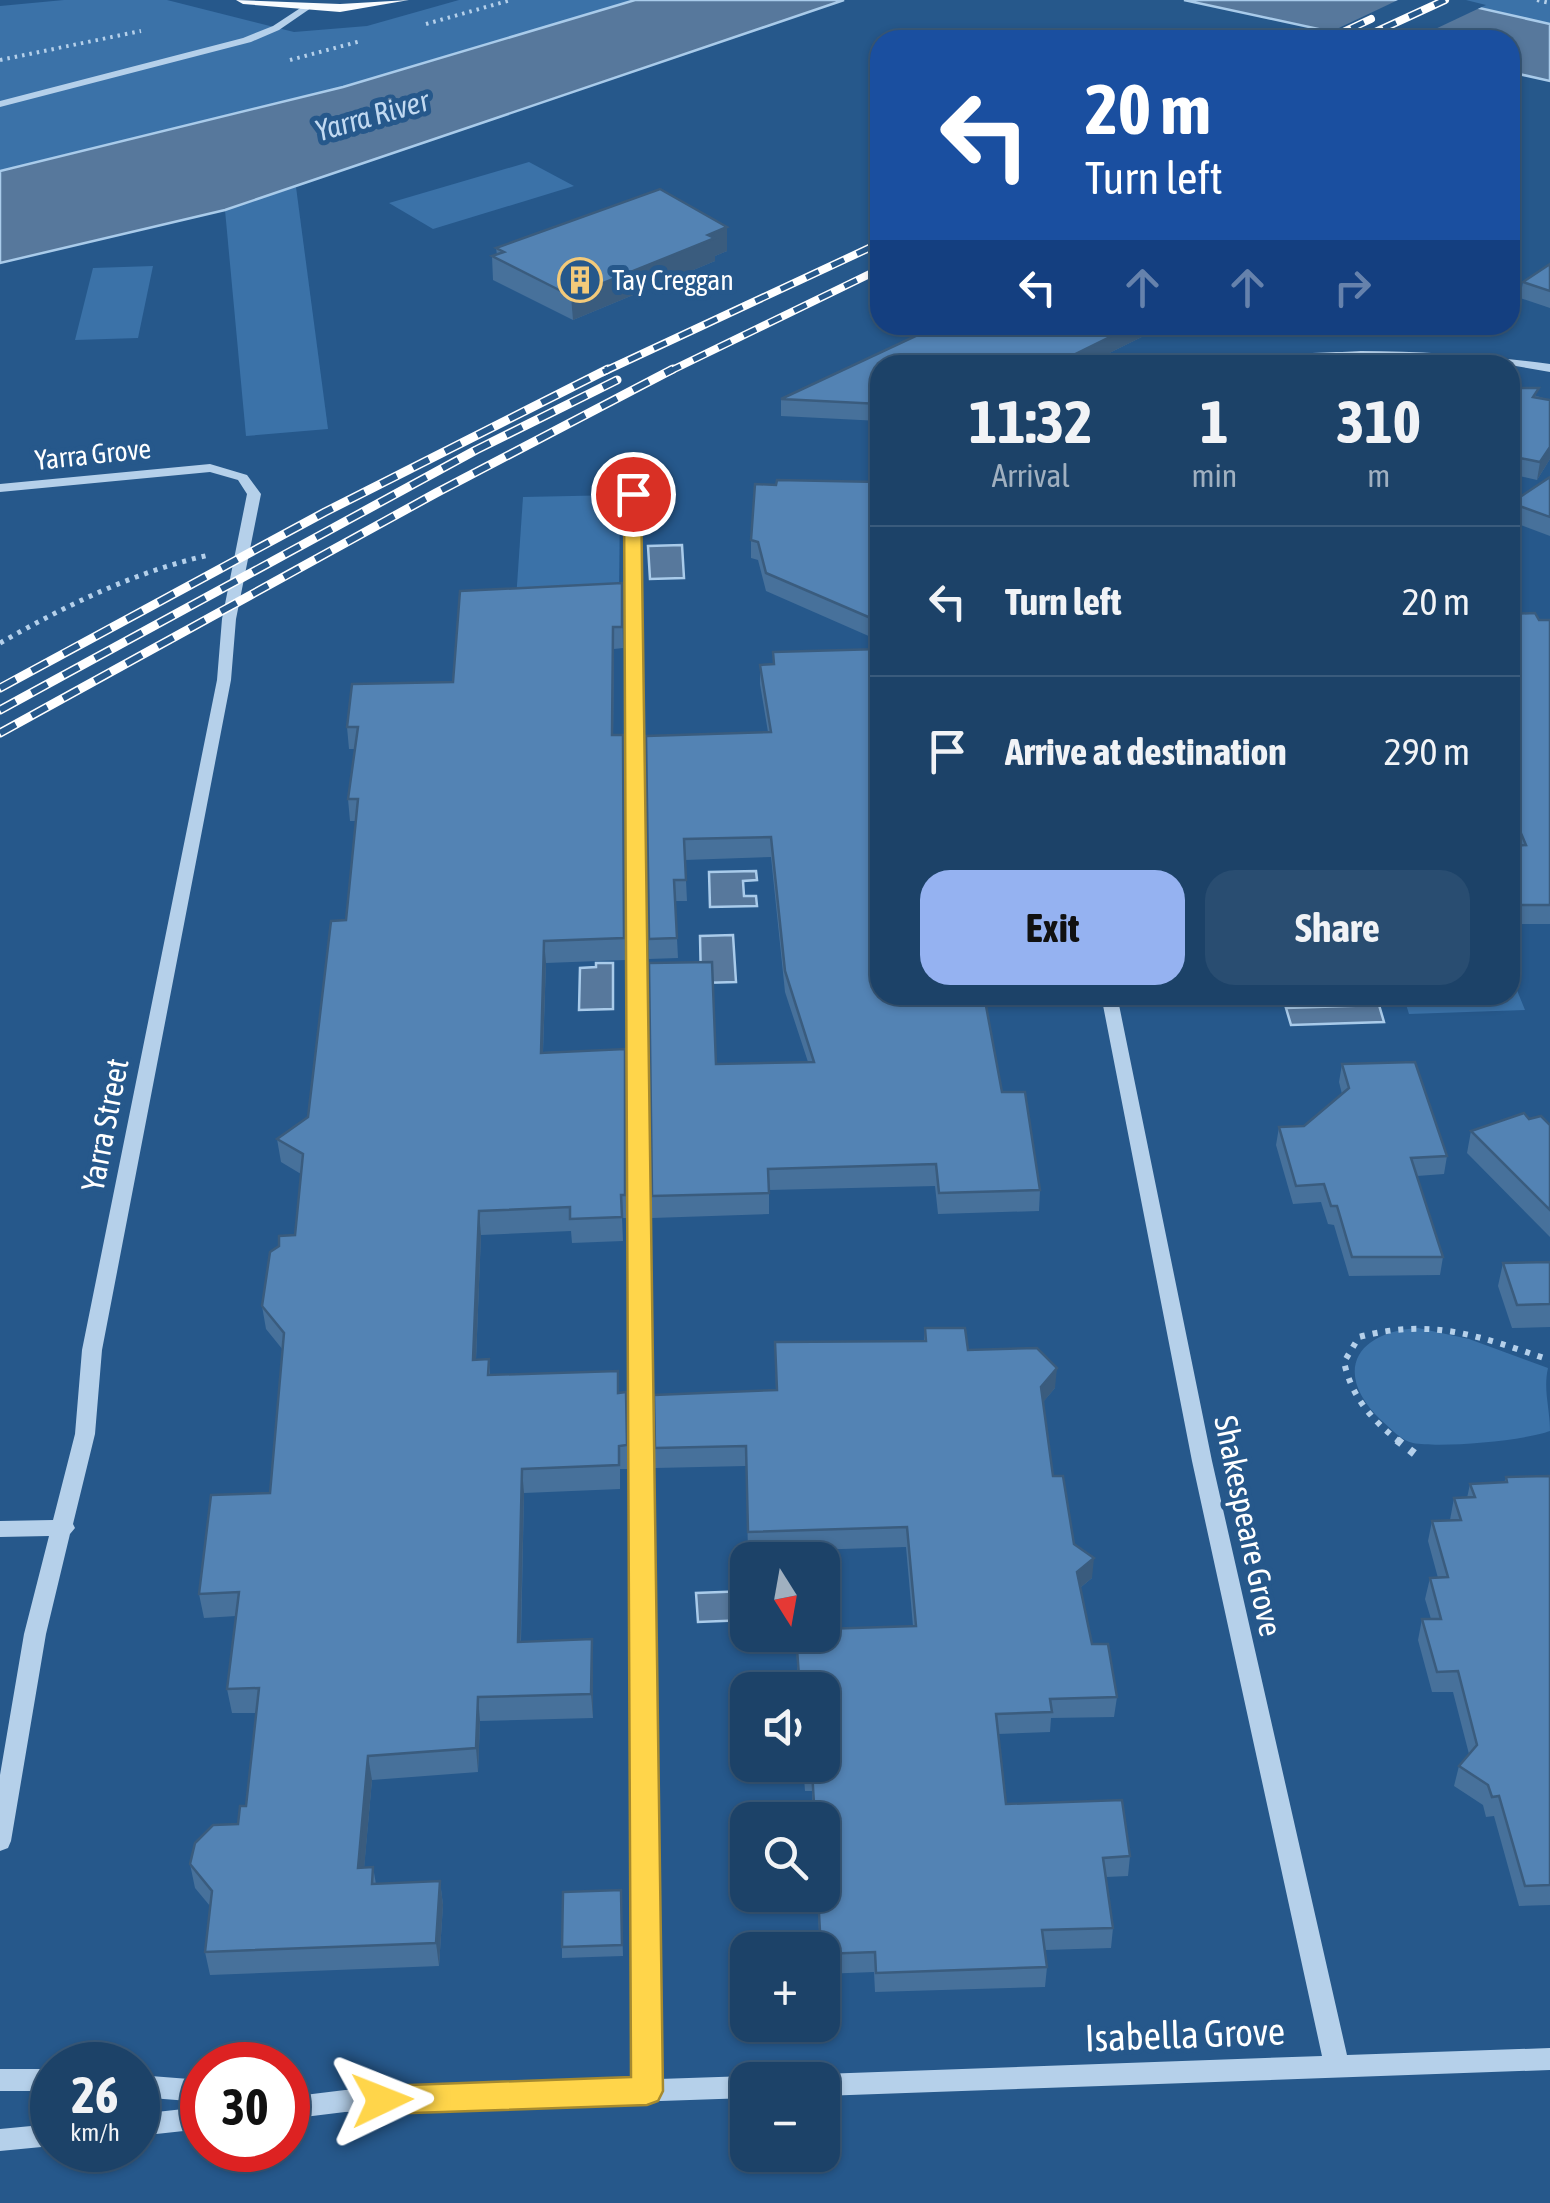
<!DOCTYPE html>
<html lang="en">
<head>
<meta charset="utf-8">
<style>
  body { margin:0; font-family:"Asap Condensed",sans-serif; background:#294d71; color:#f1f3f6; height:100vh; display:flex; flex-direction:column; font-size:38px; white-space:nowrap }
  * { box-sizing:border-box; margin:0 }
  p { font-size:32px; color:#a0b0c0 }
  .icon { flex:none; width:55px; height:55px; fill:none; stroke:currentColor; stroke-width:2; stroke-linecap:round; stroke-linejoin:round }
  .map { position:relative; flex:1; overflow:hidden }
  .details { position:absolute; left:870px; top:355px; width:650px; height:650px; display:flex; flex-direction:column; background:#1c4268; border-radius:30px; box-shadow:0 2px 8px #0004,0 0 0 2px #3a5b7c }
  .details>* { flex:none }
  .top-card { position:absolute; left:870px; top:30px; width:650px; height:305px; border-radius:30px; box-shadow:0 2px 8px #0004,0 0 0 2px #3a5b7c; background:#1a4fa0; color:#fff; overflow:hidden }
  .needle { width:65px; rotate:169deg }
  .fabs { position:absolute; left:730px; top:1542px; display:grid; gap:20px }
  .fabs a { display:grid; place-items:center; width:110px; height:110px; border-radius:20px; background:#1c4268; box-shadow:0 2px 8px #0004,0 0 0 2px #3a5b7c; font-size:50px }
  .speed { position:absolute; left:30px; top:2042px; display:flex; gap:20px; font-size:50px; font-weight:700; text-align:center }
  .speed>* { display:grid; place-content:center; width:130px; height:130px; border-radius:50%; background:#1c4268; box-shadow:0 2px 8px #0004,0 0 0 2px #3a5b7c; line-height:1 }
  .speed small { font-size:25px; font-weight:400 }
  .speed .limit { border:15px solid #d22; background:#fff; color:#111 }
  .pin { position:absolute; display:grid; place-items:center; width:85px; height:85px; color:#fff; margin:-42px; border:5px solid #fff; border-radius:50%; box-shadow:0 2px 10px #0007 }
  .me { position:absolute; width:110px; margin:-55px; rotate:88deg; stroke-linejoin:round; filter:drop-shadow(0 0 8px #0008) }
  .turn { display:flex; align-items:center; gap:35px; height:210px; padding:0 50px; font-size:45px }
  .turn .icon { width:130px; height:130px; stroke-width:2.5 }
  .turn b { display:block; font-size:70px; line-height:85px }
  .lanes { display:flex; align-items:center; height:95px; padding:0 50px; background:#0003; justify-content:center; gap:50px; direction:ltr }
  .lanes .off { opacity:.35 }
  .eta { display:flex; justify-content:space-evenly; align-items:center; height:170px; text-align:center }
  .eta b { font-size:60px; font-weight:700; line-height:70px }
  .action { display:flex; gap:20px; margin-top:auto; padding:20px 50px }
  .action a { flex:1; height:115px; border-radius:30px; background:#95b2f1; color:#111; font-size:40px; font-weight:700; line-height:115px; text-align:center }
  .action a+a { background:#294d71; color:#f1f3f6 }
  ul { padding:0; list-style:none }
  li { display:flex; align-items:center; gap:30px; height:150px; padding:0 50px; border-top:2px solid #3a5b7c }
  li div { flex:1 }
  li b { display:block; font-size:38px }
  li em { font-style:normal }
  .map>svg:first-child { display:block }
  .green { fill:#3b72a8 }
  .water { fill:#57789c; stroke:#a9cbea; stroke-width:2.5 }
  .pier { fill:#26588b }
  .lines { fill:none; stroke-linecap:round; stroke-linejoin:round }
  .path-far3 { stroke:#b5d0ea; stroke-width:4; stroke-dasharray:2.5 5; stroke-linecap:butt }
  .path-far2 { stroke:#b5d0ea; stroke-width:5; stroke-dasharray:4 6; stroke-linecap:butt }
  .path-far1 { stroke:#b5d0ea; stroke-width:6; stroke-dasharray:5 8; stroke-linecap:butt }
  .path { stroke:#b5d0ea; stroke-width:8; stroke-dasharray:6 10; stroke-linecap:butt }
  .minor { fill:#b5d0ea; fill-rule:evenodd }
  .major { fill:#f8fbfe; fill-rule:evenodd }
  .rail-far1-casing { stroke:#fff; stroke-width:8 }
  .rail-casing { stroke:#fff; stroke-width:9 }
  .rail-far1 { stroke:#26588b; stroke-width:5; stroke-dasharray:14; stroke-linecap:butt }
  .rail { stroke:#26588b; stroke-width:6; stroke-dasharray:18; stroke-linecap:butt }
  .wall { fill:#47719b }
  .shaded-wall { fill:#3a5c7e }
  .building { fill:#5383b4; stroke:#3a5c7e; stroke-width:2.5 }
  .route { fill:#ffd54a; stroke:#a68a30; stroke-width:2.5 }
  .labels { text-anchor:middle; stroke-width:10; stroke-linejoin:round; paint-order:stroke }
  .far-poi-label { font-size:28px; fill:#fff; stroke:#26588b; text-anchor:start }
  .far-street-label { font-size:28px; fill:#fff; stroke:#26588b }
  .far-water-label { font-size:30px; font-style:italic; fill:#c1d9f1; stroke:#26588b }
  .street-label { font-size:32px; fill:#fff; stroke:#26588b }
  .near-street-label { font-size:38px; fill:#fff; stroke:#26588b }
</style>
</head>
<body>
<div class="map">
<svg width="1550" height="2203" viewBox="0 0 1550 2203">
  <rect width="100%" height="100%" fill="#26588b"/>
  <g class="green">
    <polygon points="64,0 167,0 294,32 367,26 459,0 635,0 343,87 0,171 0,6"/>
    <polygon points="1444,0 1550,0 1550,24"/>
    <polygon points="529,162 574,186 433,229 389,203"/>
    <polygon points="296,187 328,429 246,436 225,210"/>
    <polygon points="153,266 138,338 75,340 93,268"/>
    <polygon points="620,495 619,598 516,600 523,497"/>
    <polygon points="1510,973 1525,1010 1409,1014 1403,995 1510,995"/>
    <path d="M1418,1328L1469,1339L1548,1368C1543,1390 1550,1408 1550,1431C1523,1441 1441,1448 1413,1443C1402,1441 1390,1428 1382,1421C1333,1375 1353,1332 1418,1328Z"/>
  </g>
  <g class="water">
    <polygon points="635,0 844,0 225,210 0,263 0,171 343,87"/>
    <polygon points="1184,0 1444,0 1550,24 1550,81 1510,72 1510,40 1369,40"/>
    <polygon points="682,545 684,578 650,579 648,546"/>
    <polygon points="756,871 757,880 743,881 744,896 756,896 757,906 710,907 709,872"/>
    <polygon points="733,935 736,982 701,983 700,936"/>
    <polygon points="596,963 613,963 613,1009 579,1010 580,968 596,967"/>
    <polygon points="1379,1005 1384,1022 1291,1025 1286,1008"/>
    <polygon points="747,1591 747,1620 698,1622 696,1593"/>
  </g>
  <polygon class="pier" points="1398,0 1466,0 1486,5 1412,40 1347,40 1324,35"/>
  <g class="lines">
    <g class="path-far3">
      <polyline points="1537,0 1550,3"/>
      <polyline points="426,24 511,0"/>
      <polyline points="0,60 141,31"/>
      <polyline points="290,60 361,41"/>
    </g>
    <path class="path-far2" d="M0,643C67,605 134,572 209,555"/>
    <path class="path-far1" d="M1400,1442C1372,1420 1352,1398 1344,1362L1359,1337C1433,1317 1481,1337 1550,1360"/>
    <polyline class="path" points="1397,1440 1415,1454"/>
    <g class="minor">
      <polygon points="308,3 313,6 311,8 279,30 251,42 0,107 0,101 243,38 273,26"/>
      <path d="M1361,351C1424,351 1487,356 1550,364V372L1510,365L1399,359L1241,365C1264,352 1331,353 1361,351Z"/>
      <polygon points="210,464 247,475 261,494 236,619 231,680 102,1350 95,1434 73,1524 75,1528 70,1534 46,1634 11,1841 8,1848 0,1851 0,1775 24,1634 49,1536 0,1537 0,1521 53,1520 75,1434 82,1350 217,680 222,619 247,494 238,480 210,472 0,492 0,484"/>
      <polygon points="633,490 640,494 659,2079 748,2076 757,2080 748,2080 748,2098 345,2112 288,2119 288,2097 345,2090 635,2080 626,494"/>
      <polygon points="1101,995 1117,995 1212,1461 1347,2055 1550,2048 1550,2070 822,2096 822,2080 812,2080 822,2074 1322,2056 1192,1461"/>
      <rect x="0" y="2069" width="52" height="22"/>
      <polygon points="138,2075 202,2080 202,2102 138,2097"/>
      <polygon points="202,2107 202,2129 138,2136 138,2114"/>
      <polygon points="52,2124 52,2146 0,2151 0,2129"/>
    </g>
    <polygon class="major" points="236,0 340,4 409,0 340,12 243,4"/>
    <g class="rail-far1-casing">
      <g id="rail-far1">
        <polyline points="1326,40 1371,19"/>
        <polyline points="1358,40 1445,0"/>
        <polyline points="603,372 880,243"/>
        <polyline points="668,372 880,269"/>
      </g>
    </g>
    <g class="rail-casing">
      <g id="rail">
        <polyline points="0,688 325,512 608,369"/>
        <polyline points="0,710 476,450 617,380"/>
        <polyline points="0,733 436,493 673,369"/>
      </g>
    </g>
    <use href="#rail-far1" class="rail-far1"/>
    <use href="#rail" class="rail"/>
  </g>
  <g class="wall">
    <polygon points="496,248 727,251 715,256 715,261 573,320 493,280 492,256 497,255"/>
    <polygon points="1550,264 1550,308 1520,298 1523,282"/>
    <polygon points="927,325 1166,325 1085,365 880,365 880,421 781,416 781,399 926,331"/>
    <polygon points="1510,388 1550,400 1550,459 1537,480 1510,474"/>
    <polygon points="1550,477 1550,536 1510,521 1511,503"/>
    <polygon points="880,482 880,641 766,591 758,560 751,558 751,540 776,485"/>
    <polygon points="622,583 623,648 614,649 613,735 623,735 625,960 546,963 543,1052 625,1049 626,1218 622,1218 623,1241 572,1243 571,1231 481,1235 476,1360 489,1359 490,1375 619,1392 626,1392 628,1469 620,1469 620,1489 524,1493 521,1641 593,1663 593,1718 480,1721 478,1772 372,1780 364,1868 373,1867 376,1884 440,1881 443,1905 439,1966 210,1975 205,1952 210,1906 195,1888 190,1864 238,1824 246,1806 256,1713 232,1713 227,1689 236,1616 204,1618 199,1594 270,1493 283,1350 266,1329 262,1306 295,1235 301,1174 281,1162 277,1139 308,1117 346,920 356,821 350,821 348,799 355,749 349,749 347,727 453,682"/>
    <polygon points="1510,614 1539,620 1550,620 1550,924 1514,924 1510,915 1510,846 1514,845 1510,835"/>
    <polygon points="773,652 1002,1092 1040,1190 1039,1211 938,1214 935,1186 769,1190 769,1214 652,1218 652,1196 716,1064 808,1062 785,992 771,857 685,860 687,901 675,901 678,958 649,959 646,736 768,732 760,684 760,665 773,664"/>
    <polygon points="1276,995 1376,995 1376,997 1277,1000"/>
    <polygon points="1342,1064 1447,1156 1444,1174 1417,1176 1443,1257 1440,1275 1349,1276 1334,1225 1328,1224 1321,1202 1293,1204 1276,1145 1279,1127 1304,1126 1342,1094 1339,1082"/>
    <polygon points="1529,1119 1550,1125 1550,1237 1467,1153 1471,1131"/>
    <polygon points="1550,1262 1550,1327 1512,1328 1498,1286 1503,1263"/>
    <polygon points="925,1328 968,1350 1055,1388 1043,1402 1053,1476 1074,1544 1092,1578 1080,1588 1092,1644 1117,1697 1114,1717 1051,1718 1050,1732 998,1734 1006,1804 1130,1856 1128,1876 1106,1877 1113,1928 1111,1948 1045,1950 1047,1967 1045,1987 875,1992 874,1972 822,1974 822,1950 820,1950 817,1895 822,1895 822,1820 813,1820 812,1791 805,1791 803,1765 822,1765 822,1690 798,1690 796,1635 913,1626 906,1547 748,1552 746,1466 655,1468 654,1395 776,1390 775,1342 924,1341"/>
    <polygon points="1550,1476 1550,1905 1519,1906 1494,1816 1486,1817 1483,1805 1454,1786 1459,1766 1469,1754 1453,1692 1432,1692 1418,1640 1422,1619 1431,1619 1425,1599 1430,1578 1438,1578 1428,1541 1432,1521 1450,1520 1454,1498 1467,1498 1470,1484 1504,1483 1506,1477"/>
    <polygon points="621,1890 623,1956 562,1958 562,1947"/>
  </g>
  <g class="shaded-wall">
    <polygon points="727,227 727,251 715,256 715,261 573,320 571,296"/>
    <polygon points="1134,325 1166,325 1085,365 1053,365"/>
    <polygon points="1550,447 1550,459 1537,480 1540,462"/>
    <polygon points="544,941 546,963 542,1076 541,1053"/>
    <polygon points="479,1211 481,1235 475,1384 473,1360"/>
    <polygon points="1057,1368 1055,1388 1039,1407 1041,1387"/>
    <polygon points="522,1469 524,1493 520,1666 518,1642"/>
    <polygon points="1094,1558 1092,1578 1075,1592 1077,1572"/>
    <polygon points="592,1639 593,1663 593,1718 591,1694"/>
    <polygon points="478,1697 480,1721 478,1772 476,1748"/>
    <polygon points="368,1756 372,1780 362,1892 358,1868"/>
    <polygon points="440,1881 443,1905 439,1966 436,1943"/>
  </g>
  <g class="building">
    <polygon points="660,189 727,227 708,235 715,238 571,296 492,256 504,252 496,248"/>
    <polygon points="1550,264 1550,291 1523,282"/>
    <polygon points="939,325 1134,325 1053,365 880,365 880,404 781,399"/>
    <polygon points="1510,388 1539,388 1533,397 1550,400 1550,447 1540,462 1510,456"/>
    <polygon points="1550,477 1550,517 1511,503"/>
    <polygon points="777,480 880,482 880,622 766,573 758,542 751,540 755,484 776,485"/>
    <polygon points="622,583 622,627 613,627 612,735 623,735 624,938 544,941 541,1053 625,1049 625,1195 621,1195 622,1217 570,1219 570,1207 479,1211 473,1360 489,1359 488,1375 618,1371 618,1393 626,1392 627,1445 619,1446 619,1465 522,1469 518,1642 592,1639 591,1694 478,1697 476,1748 368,1756 358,1868 373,1867 372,1884 440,1881 436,1943 205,1952 212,1891 190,1864 195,1843 213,1825 238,1824 240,1806 246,1806 259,1688 227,1689 239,1592 199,1594 211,1495 270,1493 284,1333 262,1306 270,1252 279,1246 279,1236 295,1235 303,1154 277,1139 308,1117 331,921 346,920 358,799 348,799 358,727 347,727 352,684 453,682 460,591"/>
    <polygon points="1535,613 1539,620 1550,620 1550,905 1518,905 1510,887 1510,846 1526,845 1510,808 1510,614"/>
    <polygon points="880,649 880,995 984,995 1002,1092 1025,1092 1040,1190 939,1193 936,1164 768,1169 769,1193 652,1196 649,963 712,962 716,1064 814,1062 785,971 771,837 684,839 686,880 674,880 677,938 649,939 646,736 771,732 760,665 774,664 773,652"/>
    <polygon points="1415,1062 1447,1156 1411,1158 1443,1257 1352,1257 1337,1206 1331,1206 1324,1184 1296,1186 1279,1127 1304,1126 1349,1088 1342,1064"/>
    <polygon points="1524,1113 1529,1119 1541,1116 1550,1125 1550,1210 1471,1131"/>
    <polygon points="1550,1262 1550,1304 1517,1305 1503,1263"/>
    <polygon points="925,1328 965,1328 968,1350 1037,1348 1057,1368 1041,1387 1053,1476 1063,1476 1074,1544 1094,1558 1077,1572 1092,1644 1108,1644 1117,1697 1050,1699 1052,1712 996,1714 1006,1804 1122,1800 1130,1856 1103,1858 1113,1928 1042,1930 1047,1967 876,1973 875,1952 822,1954 822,1950 821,1950 818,1895 822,1895 822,1820 815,1820 812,1771 805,1771 804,1765 822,1765 822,1690 800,1690 796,1635 822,1635 822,1629 916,1626 907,1527 748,1532 746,1446 655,1448 654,1395 777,1390 775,1342 926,1341"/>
    <polygon points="1550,1476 1550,1885 1525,1886 1499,1796 1492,1797 1488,1785 1459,1766 1477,1745 1458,1671 1437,1672 1422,1619 1441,1619 1430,1578 1448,1577 1432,1521 1461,1520 1454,1498 1475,1497 1470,1484 1507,1482 1506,1477"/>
    <polygon points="621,1890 622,1945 562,1947 563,1892"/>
  </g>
  <polygon class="route" points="633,489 641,494 663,2091 658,2101 647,2105 382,2114 370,2110 366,2100 370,2090 382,2086 631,2077 624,494"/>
  <defs>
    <g id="building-ring" transform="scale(2.25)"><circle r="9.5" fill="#26588b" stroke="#f3ca7a" stroke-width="1.5"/><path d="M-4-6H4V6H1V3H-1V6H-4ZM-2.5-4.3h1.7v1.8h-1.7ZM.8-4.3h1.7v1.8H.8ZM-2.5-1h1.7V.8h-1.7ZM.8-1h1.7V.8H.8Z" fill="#f3ca7a"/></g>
  </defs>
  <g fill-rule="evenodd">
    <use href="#building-ring" x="580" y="280"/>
  </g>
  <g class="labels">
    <g class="far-poi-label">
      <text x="612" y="290">Tay Creggan</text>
    </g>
    <g class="far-street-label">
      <text transform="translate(93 454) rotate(-6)" y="10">Yarra Grove</text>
    </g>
    <g class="far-water-label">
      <text transform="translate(372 116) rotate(-16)" y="10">Yarra River</text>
    </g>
    <g class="street-label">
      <text transform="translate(105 1125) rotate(-79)" y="11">Yarra Street</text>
      <text transform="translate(1248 1526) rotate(78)" y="11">Shakespeare Grove</text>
    </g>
    <g class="near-street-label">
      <text transform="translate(1185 2035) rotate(-2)" y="13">Isabella Grove</text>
    </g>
  </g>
</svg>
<div class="fabs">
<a><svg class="needle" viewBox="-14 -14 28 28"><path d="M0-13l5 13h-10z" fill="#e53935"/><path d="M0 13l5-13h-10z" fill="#a0b0c0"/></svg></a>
<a><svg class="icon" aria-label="sound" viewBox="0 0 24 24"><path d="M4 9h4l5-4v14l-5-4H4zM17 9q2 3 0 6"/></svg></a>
<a><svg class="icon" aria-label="search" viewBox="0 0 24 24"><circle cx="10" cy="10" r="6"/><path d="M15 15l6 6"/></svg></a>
<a>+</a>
<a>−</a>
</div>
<div class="speed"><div>26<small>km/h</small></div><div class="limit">30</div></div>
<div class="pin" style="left:633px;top:494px;background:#d93025"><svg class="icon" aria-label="arrive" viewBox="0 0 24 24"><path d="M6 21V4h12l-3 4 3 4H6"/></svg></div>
<svg class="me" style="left:382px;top:2100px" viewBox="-20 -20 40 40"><path d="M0-17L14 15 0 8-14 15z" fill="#ffd54a" stroke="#fff" stroke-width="4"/></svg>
<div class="top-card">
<div class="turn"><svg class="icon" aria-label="left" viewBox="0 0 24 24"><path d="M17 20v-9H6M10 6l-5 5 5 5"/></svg><div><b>20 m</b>Turn left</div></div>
<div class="lanes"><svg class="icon" aria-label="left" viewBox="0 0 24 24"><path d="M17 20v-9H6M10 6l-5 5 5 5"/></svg><svg class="icon off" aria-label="ahead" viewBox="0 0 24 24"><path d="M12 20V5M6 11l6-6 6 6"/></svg><svg class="icon off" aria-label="ahead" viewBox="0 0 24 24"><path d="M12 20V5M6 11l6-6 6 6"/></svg><svg class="icon off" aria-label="right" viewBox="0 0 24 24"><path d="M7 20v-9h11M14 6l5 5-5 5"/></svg></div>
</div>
<section class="details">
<div class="eta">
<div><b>11:32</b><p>Arrival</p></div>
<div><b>1</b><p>min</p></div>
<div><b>310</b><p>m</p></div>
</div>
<ul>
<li><svg class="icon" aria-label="left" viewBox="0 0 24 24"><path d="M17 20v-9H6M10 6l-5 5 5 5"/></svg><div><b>Turn left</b></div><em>20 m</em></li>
<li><svg class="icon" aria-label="arrive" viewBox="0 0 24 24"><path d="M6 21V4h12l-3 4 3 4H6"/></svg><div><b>Arrive at destination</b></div><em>290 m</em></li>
</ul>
<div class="action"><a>Exit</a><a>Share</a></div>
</section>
</div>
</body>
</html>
